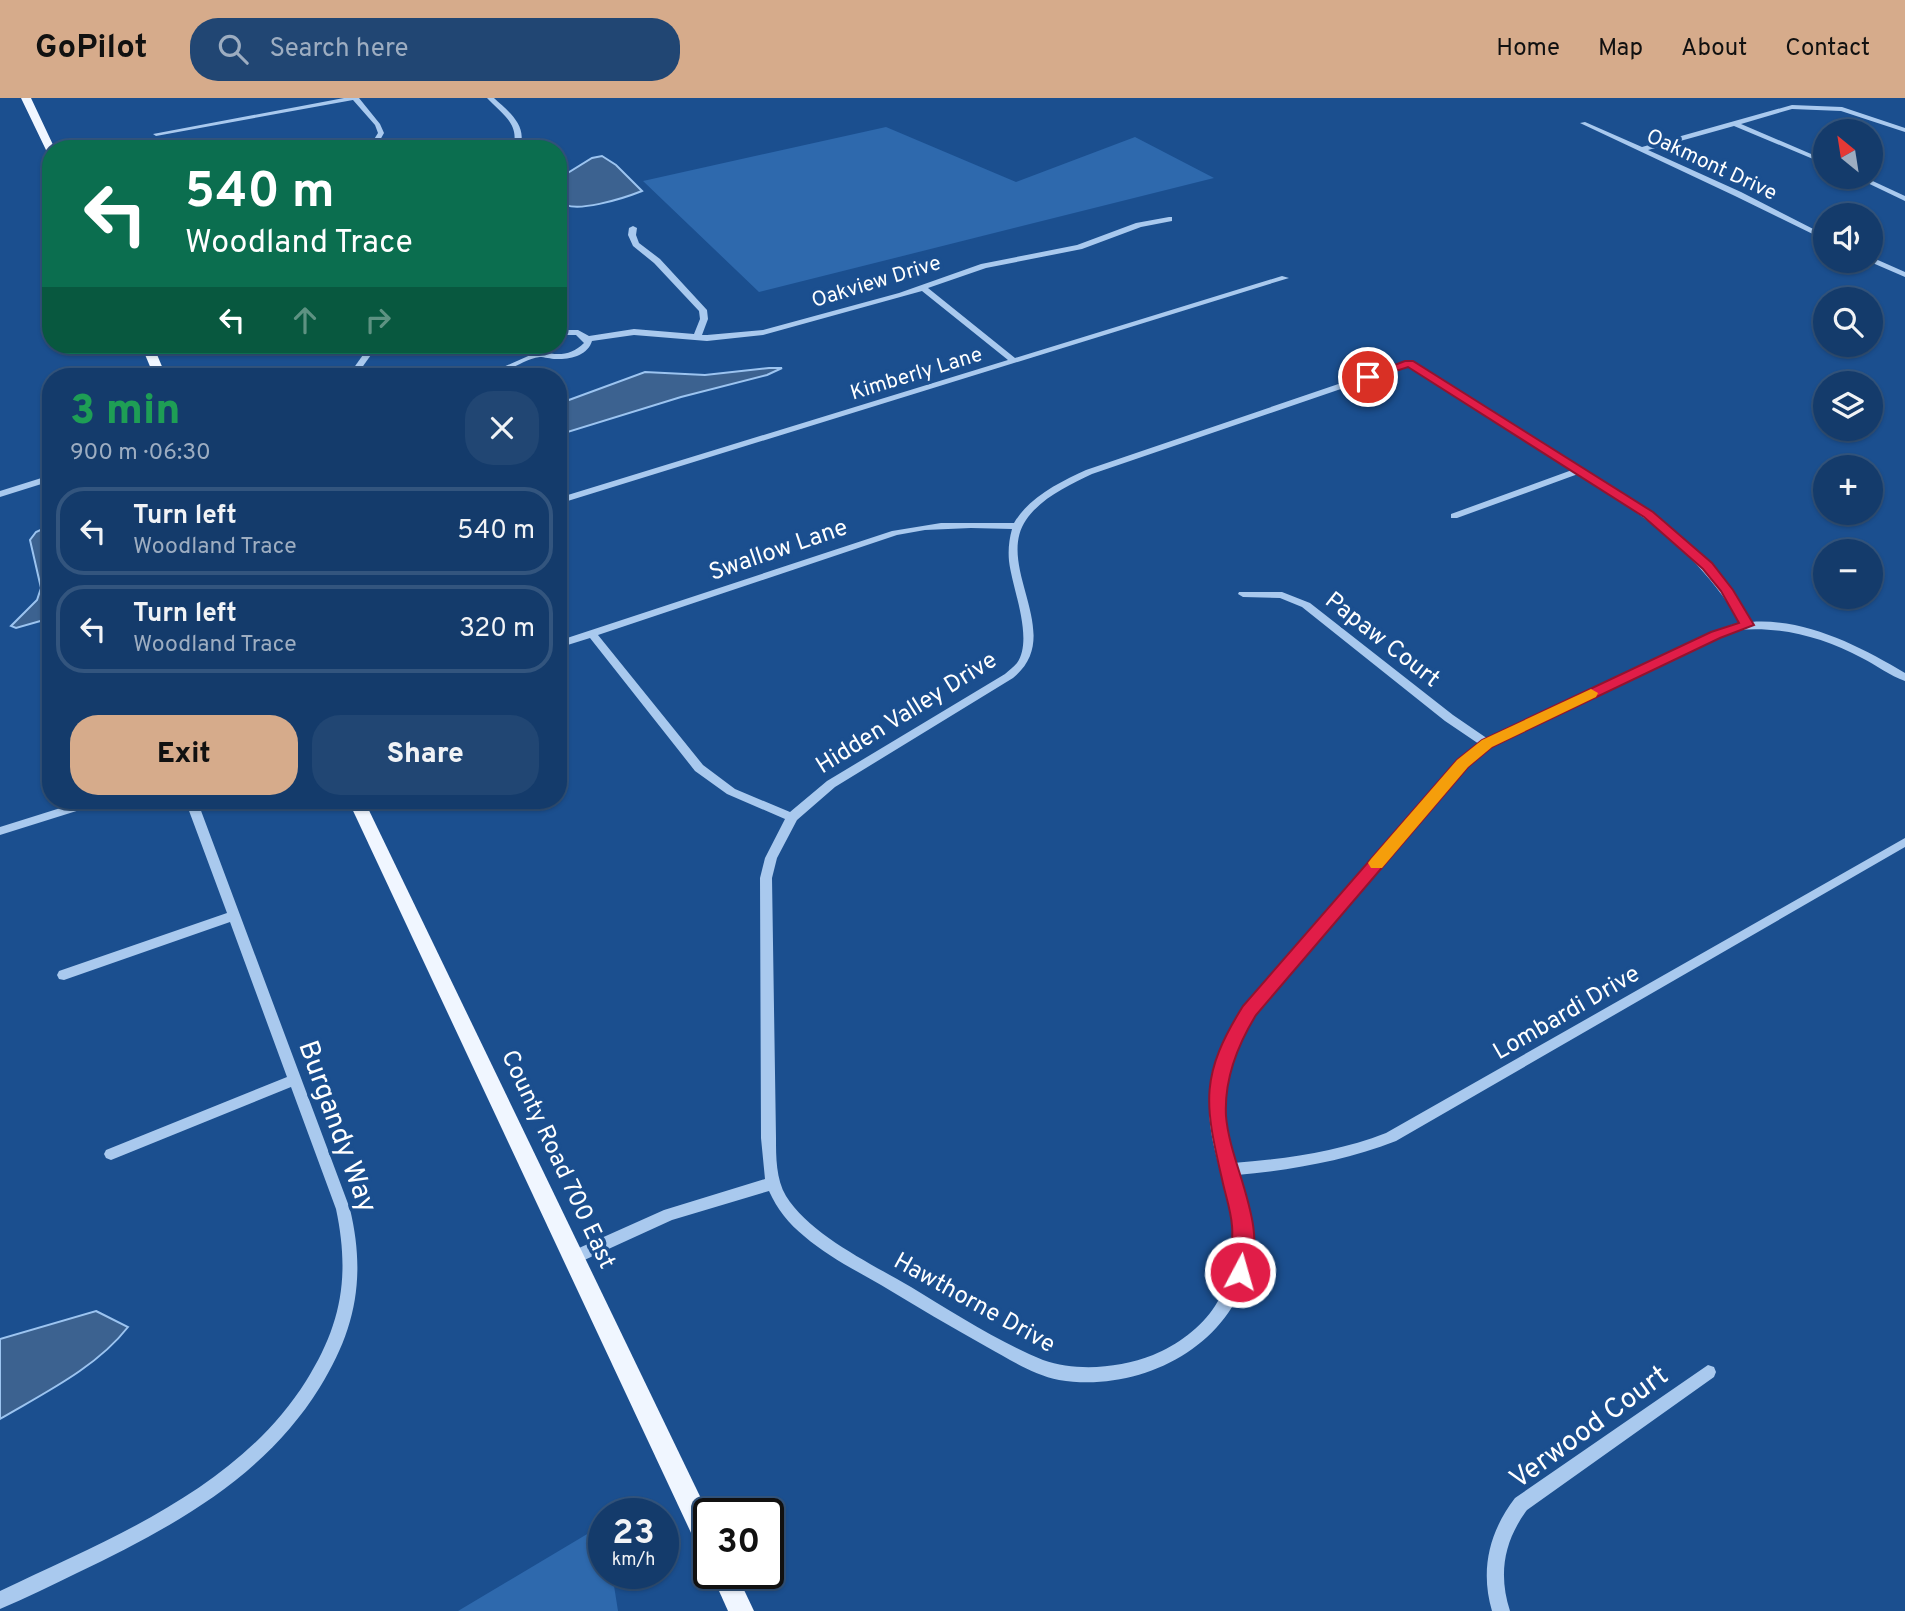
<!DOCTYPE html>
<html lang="en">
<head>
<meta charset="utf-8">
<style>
  body { margin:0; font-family:Overpass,sans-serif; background:#214673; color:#f1f3f6; height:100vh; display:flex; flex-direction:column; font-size:26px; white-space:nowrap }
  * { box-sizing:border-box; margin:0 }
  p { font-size:23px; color:#9dadc1 }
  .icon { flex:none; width:38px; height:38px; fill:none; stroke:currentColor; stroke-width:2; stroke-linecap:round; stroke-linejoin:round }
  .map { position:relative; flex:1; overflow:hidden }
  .details { position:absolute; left:42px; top:270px; width:525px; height:441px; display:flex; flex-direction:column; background:#143b6b; border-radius:28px; box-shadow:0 2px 5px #0004,0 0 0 2px #33557e }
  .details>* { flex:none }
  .hud { position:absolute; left:42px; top:42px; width:525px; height:214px; border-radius:28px; box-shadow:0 2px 5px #0004,0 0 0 2px #33557e; background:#0b6e4f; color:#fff; overflow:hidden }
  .needle { width:46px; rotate:330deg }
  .buttons { position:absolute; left:1813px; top:21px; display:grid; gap:14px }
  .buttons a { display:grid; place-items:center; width:70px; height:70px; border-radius:50%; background:#143b6b; box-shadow:0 2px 5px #0004,0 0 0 2px #33557e; font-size:35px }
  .speed { position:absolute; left:588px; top:1400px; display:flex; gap:14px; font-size:35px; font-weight:700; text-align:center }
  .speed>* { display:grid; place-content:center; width:91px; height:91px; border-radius:50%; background:#143b6b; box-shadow:0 2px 5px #0004,0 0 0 2px #33557e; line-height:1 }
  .speed small { font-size:18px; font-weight:400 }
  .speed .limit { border:4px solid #111; border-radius:10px; background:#fff; color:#111 }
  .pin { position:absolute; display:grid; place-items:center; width:60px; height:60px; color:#fff; margin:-30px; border:4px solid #fff; border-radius:50%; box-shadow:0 2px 7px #0007 }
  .me { position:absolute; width:77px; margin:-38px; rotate:6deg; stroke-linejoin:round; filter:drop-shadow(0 0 5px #0008) }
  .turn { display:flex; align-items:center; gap:24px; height:147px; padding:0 28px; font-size:32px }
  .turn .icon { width:91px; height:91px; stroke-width:2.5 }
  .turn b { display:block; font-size:49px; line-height:60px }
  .lanes { display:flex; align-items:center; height:66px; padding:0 28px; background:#0003; justify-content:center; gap:35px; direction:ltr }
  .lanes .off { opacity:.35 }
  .round { display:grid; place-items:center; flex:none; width:74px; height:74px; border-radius:28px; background:#214673 }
  .overview { display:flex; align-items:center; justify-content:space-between; height:119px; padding:0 28px }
  h1 { font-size:42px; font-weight:800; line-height:52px; color:#1e9e55 }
  .action { display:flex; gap:14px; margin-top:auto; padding:14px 28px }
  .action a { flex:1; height:80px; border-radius:28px; background:#d6ab8b; color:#111; font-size:28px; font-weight:800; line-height:80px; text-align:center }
  .action a+a { background:#214673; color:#f1f3f6 }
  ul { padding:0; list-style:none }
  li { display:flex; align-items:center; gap:21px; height:88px; margin:0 14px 10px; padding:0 14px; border:4px solid #33557e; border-radius:28px }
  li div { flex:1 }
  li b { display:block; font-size:26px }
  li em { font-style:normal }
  header { display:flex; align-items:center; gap:42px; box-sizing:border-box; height:98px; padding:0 35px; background:#d6ab8b; color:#111 }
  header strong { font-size:33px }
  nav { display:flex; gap:38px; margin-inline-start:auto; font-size:24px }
  .search { width:490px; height:63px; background:#214673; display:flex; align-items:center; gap:18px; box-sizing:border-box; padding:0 24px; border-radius:28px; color:#9dadc1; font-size:26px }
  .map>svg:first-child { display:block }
  .green { fill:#2e69ad }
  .water { fill:#3c6290; stroke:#9cc4f0; stroke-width:2 }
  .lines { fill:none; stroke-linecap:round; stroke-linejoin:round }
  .minor { fill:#a9c9ee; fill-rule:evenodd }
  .major { fill:#f0f6ff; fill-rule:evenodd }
  .route { fill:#e11d48; stroke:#92132f; stroke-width:2 }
  .slow { fill:#f59e0b }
  .labels { text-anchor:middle; stroke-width:7; stroke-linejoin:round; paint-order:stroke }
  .far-street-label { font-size:21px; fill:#fff; stroke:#1b4f8f }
  .street-label { font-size:24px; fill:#fff; stroke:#1b4f8f }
  .near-street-label { font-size:28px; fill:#fff; stroke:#1b4f8f }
</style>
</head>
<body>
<header>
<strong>GoPilot</strong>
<div class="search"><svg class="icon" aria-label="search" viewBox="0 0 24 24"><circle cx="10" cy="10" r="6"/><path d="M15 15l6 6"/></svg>Search here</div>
<nav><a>Home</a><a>Map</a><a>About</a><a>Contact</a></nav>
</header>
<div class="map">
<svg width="1905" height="1513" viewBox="0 0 1905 1513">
  <rect width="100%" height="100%" fill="#1b4f8f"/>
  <g class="green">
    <polygon points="886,29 1016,84 1135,39 1214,80 759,194 643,83"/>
    <polygon points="604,1426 604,1475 612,1475 618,1513 458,1513"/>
  </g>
  <g class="water">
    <path d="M602,58L616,67L642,93C627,99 571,118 560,103C556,98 558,88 558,81L592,60Z"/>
    <polygon points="769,270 782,270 767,277 681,299 558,337 558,306 645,274 705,277"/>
    <polygon points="51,427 51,520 16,530 11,528 37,502 41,490 30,442 36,434"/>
    <path d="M96,1213L128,1229C96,1270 44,1295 0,1321V1241Z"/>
  </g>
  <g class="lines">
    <g class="minor">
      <polygon points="344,0 359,0 380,26 384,35 375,51 368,51 378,35 375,27 353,2 156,38 153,36"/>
      <path d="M487,0H494C509,14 529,28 519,51H512C522,27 501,15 487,0Z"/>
      <polygon points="1792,7 1842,9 1905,30 1905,34 1841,13 1792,11 1741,26 1825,62 1825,66 1734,28 1648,52 1741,94 1825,137 1825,142 1735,98 1580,25 1585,24 1642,49"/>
      <polygon points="1855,79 1864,79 1905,98 1905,103"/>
      <path d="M1169,119H1172V123L1141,129L1082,151L986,170L928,190L1015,260L1282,178L1289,180L558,406V400L1008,262L922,193L763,237L707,243L634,237L592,243C588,257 570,262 556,261C551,261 544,259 540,259C519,262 505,279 483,278L535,255L531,247H539L543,254C559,258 572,257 584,245L576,237H558V232H578L589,238L634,231L694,236L700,221L699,213L654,165L633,148L628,137L629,130L633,128L637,130L636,137L639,145L660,161L707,212L708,221L702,237H707L763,232L899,195L981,166L1077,147L1136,125Z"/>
      <polygon points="1871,159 1905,174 1905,179 1868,163 1871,163"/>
      <polygon points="174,247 188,247 150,258 146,255"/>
      <polygon points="370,247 378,247 356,278 348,278"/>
      <path d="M1409,262L1617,392L1668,428L1713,471L1733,496L1751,524C1805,520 1860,548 1905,575V583C1890,578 1876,567 1862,560C1822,539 1782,528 1737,532L1491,649L1467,669L1255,916C1221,968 1218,1005 1233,1065C1286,1061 1337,1054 1386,1035L1905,740V749L1396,1043C1344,1063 1292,1072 1237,1077C1245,1107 1255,1140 1248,1171C1228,1252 1137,1295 1059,1282C1033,1277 1009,1261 987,1249C951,1229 916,1208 881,1187C855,1172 827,1158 804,1138C789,1126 777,1111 769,1093L672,1122L580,1164L575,1166L570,1164L567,1159L570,1154L664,1112L765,1081L761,1040L760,780L765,760L785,721L727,696L695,673L590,540L558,550V543L892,433L941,425H1014C1029,399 1060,384 1086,372ZM1408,268L1572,372L1451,416V420H1457L1578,376C1647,419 1697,454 1741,525L1731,527L1488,641L1453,617L1310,505L1282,494H1239L1238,496L1243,499L1280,500L1302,509L1445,623L1479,646L1459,663L1245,908C1226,938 1210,971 1209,1007C1209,1082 1263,1133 1215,1208C1201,1230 1177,1247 1153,1257C1119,1270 1078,1274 1043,1262C999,1244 952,1214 911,1189C872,1166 810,1137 786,1098C776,1081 776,1059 776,1040L772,780L777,760L797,722L835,689L1013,580C1067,537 994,469 1026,422C1041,400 1069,387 1092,376ZM971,430L1012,431C1009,442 1008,452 1009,463C1012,490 1034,541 1017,565C1014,569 1009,572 1005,576L827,683L790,714L735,691L703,667L598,537L897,437L925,432Z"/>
      <polygon points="51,377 51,383 0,399 0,393"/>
      <polygon points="86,702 104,702 102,705 0,737 0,729"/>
      <path d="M185,702H197L350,1111C366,1178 356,1231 320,1289C264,1380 171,1430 77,1475C52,1487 26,1500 0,1511V1493C111,1440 238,1391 306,1283C342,1226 350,1177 336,1111L291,989L116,1060L111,1062L106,1060L104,1056L106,1052L287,979L230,824L64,882L59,881L57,877L59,873L227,815Z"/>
      <path d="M1708,1267L1714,1269L1716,1274L1714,1279L1527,1412C1504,1443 1498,1476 1510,1513H1492C1480,1472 1489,1434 1515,1400Z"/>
    </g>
    <g class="major">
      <polygon points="21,0 31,0 55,51 51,51 51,55 46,52"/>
      <polygon points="141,247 153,247 166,278 154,278"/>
      <polygon points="348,702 364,702 709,1417 709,1457 700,1454"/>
      <polygon points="711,1475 736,1475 754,1513 728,1513"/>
    </g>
  </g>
  <path class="route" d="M1405,263H1413L1653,414L1712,465L1733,492L1754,527L1720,540L1492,649L1468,669L1256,917C1237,948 1224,981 1226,1018C1230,1069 1271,1130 1247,1181L1240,1183L1233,1181C1227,1169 1234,1143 1232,1128C1231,1112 1225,1096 1222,1081C1204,1004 1200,977 1243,908L1457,662L1482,642L1711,534L1739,525L1721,493L1703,471L1644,419L1408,269L1368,282L1363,279Z"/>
  <polygon class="slow" points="1591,591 1598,595 1596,599 1492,649 1468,669 1382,770 1371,770 1368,765 1371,761 1457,662 1482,642"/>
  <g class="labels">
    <g class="far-street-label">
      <text transform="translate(1712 66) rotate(25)" y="7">Oakmont Drive</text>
      <text transform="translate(876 183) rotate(-17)" y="7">Oakview Drive</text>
      <text transform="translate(916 275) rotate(-17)" y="7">Kimberly Lane</text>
    </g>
    <g class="street-label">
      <text transform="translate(778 451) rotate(-19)" y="8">Swallow Lane</text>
      <text transform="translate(1383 541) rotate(38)" y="8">Papaw Court</text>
      <text transform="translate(906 614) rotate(-32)" y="8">Hidden Valley Drive</text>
      <text transform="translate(1566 914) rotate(-30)" y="8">Lombardi Drive</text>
      <text transform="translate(559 1061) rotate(65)" y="8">County Road 700 East</text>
      <text transform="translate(975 1204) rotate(29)" y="8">Hawthorne Drive</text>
    </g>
    <g class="near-street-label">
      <text transform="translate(339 1028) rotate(70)" y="10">Burgandy Way</text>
      <text transform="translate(1588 1328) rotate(-36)" y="10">Verwood Court</text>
    </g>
  </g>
</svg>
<div class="buttons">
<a><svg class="needle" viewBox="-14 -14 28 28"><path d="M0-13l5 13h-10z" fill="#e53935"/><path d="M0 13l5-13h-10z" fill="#9dadc1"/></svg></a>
<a><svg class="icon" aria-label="sound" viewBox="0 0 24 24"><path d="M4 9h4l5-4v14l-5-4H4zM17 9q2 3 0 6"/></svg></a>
<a><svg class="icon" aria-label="search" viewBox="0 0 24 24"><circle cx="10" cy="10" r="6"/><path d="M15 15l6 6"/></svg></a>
<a><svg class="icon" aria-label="layers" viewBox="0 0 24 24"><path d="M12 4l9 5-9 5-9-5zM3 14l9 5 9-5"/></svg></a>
<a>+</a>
<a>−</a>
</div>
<div class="speed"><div>23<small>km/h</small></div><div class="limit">30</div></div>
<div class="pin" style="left:1368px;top:279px;background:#d93025"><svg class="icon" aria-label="arrive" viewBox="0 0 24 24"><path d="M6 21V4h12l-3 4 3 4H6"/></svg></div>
<svg class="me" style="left:1240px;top:1174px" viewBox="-20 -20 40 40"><circle r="17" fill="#e11d48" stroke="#fff" stroke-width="3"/><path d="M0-11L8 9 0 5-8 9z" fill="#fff"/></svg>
<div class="hud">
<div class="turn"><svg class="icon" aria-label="left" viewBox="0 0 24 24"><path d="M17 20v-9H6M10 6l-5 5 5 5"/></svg><div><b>540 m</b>Woodland Trace</div></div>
<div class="lanes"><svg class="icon" aria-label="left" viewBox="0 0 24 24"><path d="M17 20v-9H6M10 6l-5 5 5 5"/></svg><svg class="icon off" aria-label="ahead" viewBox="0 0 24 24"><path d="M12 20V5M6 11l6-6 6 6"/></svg><svg class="icon off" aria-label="right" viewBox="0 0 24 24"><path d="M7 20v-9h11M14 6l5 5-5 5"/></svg></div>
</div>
<section class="details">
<div class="overview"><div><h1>3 min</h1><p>900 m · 06:30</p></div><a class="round"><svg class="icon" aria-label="close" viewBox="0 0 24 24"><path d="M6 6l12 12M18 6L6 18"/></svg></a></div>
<ul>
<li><svg class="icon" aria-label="left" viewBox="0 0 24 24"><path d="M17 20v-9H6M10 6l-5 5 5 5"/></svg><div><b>Turn left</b><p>Woodland Trace</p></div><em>540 m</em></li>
<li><svg class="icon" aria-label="left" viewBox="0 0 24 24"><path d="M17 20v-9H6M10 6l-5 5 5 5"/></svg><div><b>Turn left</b><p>Woodland Trace</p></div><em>320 m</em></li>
</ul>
<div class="action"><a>Exit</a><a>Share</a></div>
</section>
</div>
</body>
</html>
